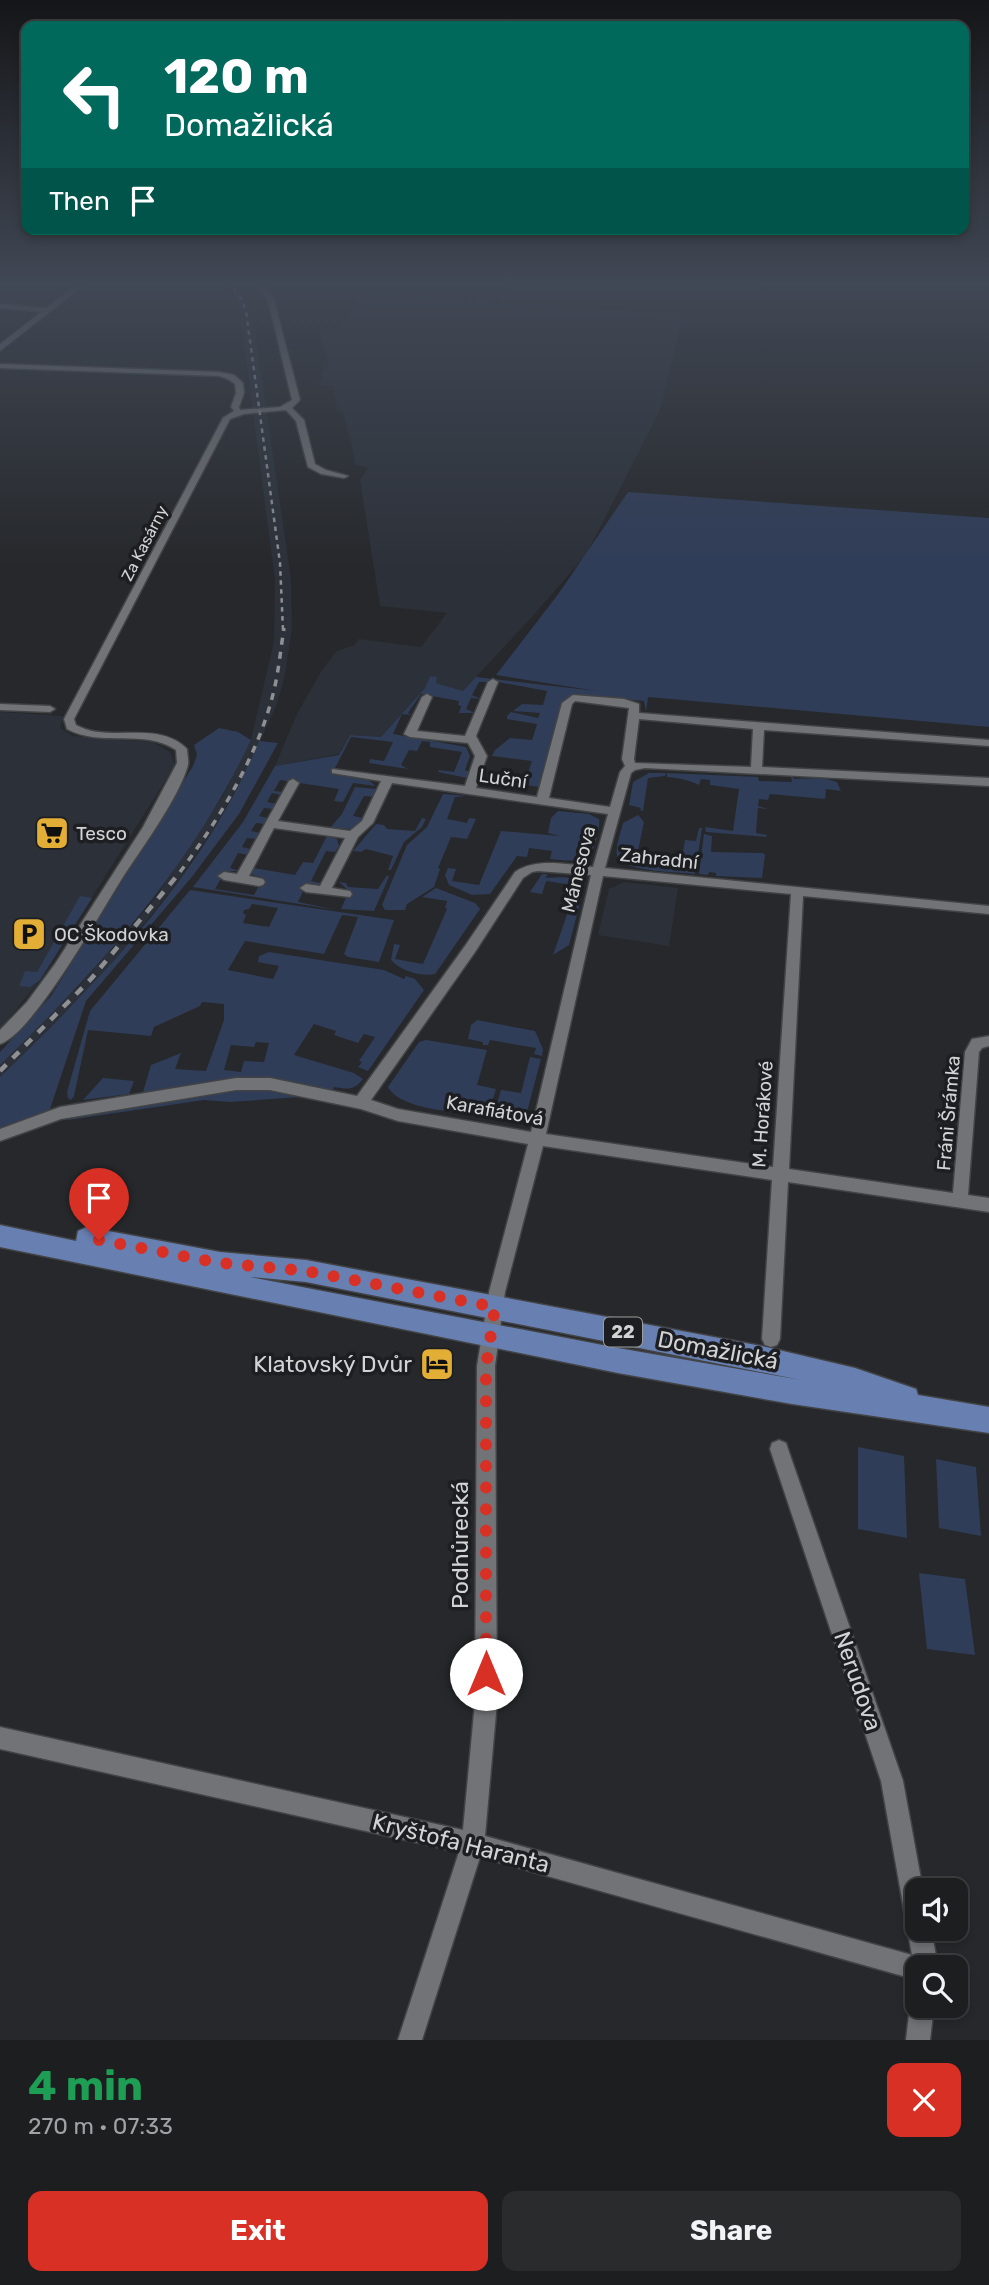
<!DOCTYPE html>
<html lang="en">
<head>
<meta charset="utf-8">
<style>
  body { margin:0; font-family:Rubik,sans-serif; background:#292b2d; color:#f1f3f6; height:100vh; display:flex; flex-direction:column; font-size:26px; white-space:nowrap }
  * { box-sizing:border-box; margin:0 }
  p { font-size:23px; color:#a0a2a5 }
  .icon { flex:none; width:38px; height:38px; fill:none; stroke:currentColor; stroke-width:2; stroke-linecap:round; stroke-linejoin:round }
  .map { position:relative; height:2040px; overflow:hidden }
  .details { display:flex; flex-direction:column; background:#1c1e20; flex:1 }
  .details>* { flex:none }
  .banner { position:absolute; left:21px; top:21px; width:948px; height:214px; border-radius:14px; box-shadow:0 4px 10px #0003,0 0 0 2px #3a3c3e; background:#00695c; color:#fff; overflow:hidden }
  .controls { position:absolute; left:905px; top:1878px; display:grid; gap:14px }
  .controls a { display:grid; place-items:center; width:63px; height:63px; border-radius:14px; background:#1c1e20; box-shadow:0 4px 10px #0003,0 0 0 2px #3a3c3e; font-size:35px }
  .pin { position:absolute; display:grid; place-items:center; width:60px; height:60px; color:#fff; margin:-72px -30px; border-radius:50% 50% 50% 0; rotate:-45deg; box-shadow:0 0 7px #0007 }
  .pin .icon { rotate:45deg }
  .me { position:absolute; width:77px; margin:-38px; rotate:0deg; stroke-linejoin:round; filter:drop-shadow(0 0 5px #0008) }
  .turn { display:flex; align-items:center; gap:24px; height:147px; padding:0 28px; font-size:32px }
  .turn .icon { width:91px; height:91px; stroke-width:2.5 }
  .turn b { display:block; font-size:49px; line-height:60px }
  .then { display:flex; align-items:center; height:66px; padding:0 28px; background:#0003; gap:14px; font-size:26px }
  .round { display:grid; place-items:center; flex:none; width:74px; height:74px; border-radius:14px; background:#292b2d }
  .overview { display:flex; align-items:center; justify-content:space-between; height:119px; padding:0 28px }
  h1 { font-size:42px; font-weight:700; line-height:52px; color:#1e9e55 }
  .cta { display:flex; gap:14px; margin-top:auto; padding:14px 28px }
  .cta a { flex:1; height:80px; border-radius:14px; background:#d93025; color:#fff; font-size:28px; font-weight:700; line-height:80px; text-align:center }
  .cta a+a { background:#292b2d; color:#f1f3f6 }
  .map>svg:first-child { display:block }
  .built { fill:#2c3139 }
  .green { fill:#303d58; fill-rule:evenodd }
  .lines { fill:none; stroke-linecap:round; stroke-linejoin:round }
  .minor-casing { stroke:#424345; stroke-width:3 }
  .tertiary-casing { stroke:#424345; stroke-width:2 }
  .primary-casing { stroke:#424345; stroke-width:3 }
  .minor { fill:#717376; fill-rule:evenodd }
  .tertiary { fill:#717376; fill-rule:evenodd }
  .primary { fill:#677fb1; fill-rule:evenodd }
  .rail-far2 { stroke:#8f9093; stroke-width:2.5; stroke-dasharray:4.5 4.5; stroke-linecap:butt }
  .rail-far1 { stroke:#8f9093; stroke-width:3.5; stroke-dasharray:7 7; stroke-linecap:butt }
  .rail { stroke:#8f9093; stroke-width:4.5; stroke-dasharray:9 9; stroke-linecap:butt }
  .route { stroke:#d93025; stroke-width:12; stroke-dasharray:0 21.6 }
  .labels { text-anchor:middle; stroke-width:7; stroke-linejoin:round; paint-order:stroke }
  .far-street-label { font-size:16px; fill:#d2d3d5; stroke:#1d1e21 }
  .shield { fill:#1d1e21; stroke:#9c9d9f; stroke-width:2 }
  .shield-label { font-size:18px; font-weight:bold; fill:#d2d3d5 }
  .street-label { font-size:19px; fill:#d2d3d5; stroke:#1d1e21 }
  .poi-label { font-size:19px; fill:#d2d3d5; stroke:#1d1e21; text-anchor:start }
  .near-street-label { font-size:23px; fill:#d2d3d5; stroke:#1d1e21 }
  .near-poi-label { font-size:23px; fill:#d2d3d5; stroke:#1d1e21; text-anchor:end }
</style>
</head>
<body>
<div class="map">
<svg width="989" height="2040" viewBox="0 0 989 2040">
  <rect width="100%" height="100%" fill="#26282b"/>
  <g class="built">
    <polygon points="222,282 233,282 247,299 252,311 291,579 292,627 285,675 277,704 251,762 214,828 178,881 129,943 90,987 0,1077 0,1065 80,985 153,901 223,796 251,740 274,641 275,580 240,312 236,301"/>
    <polygon points="363,293 683,315 660,410 586,555 529,620 463,691 436,683 430,676 425,688 381,737 350,735 339,754 275,766 297,714 322,670 337,651 355,645 359,639 421,647 447,613 380,606 360,480 368,468 354,464 355,459 343,412 337,410 333,386 318,385 323,377 320,376 328,364 319,330 338,330"/>
    <polygon points="0,712 63,716 60,728 73,736 152,742 170,752 175,765 40,980 0,1029"/>
    <polygon points="624,882 678,888 669,946 598,935 609,889"/>
  </g>
  <g class="green">
    <polygon points="628,492 989,518 989,727 648,697 646,712 644,701 579,695 568,697 561,704 539,787 509,782 510,780 525,782 532,761 492,756 495,750 510,738 532,740 537,724 507,719 507,716 511,712 538,718 540,713 513,711 522,704 543,705 547,691 498,682 479,682 472,695 481,699 471,698 466,709 475,713 459,713 461,706 458,705 459,701 421,694 408,713 411,715 402,714 393,734 466,747 470,756 465,770 470,772 467,778 438,772 439,770 454,772 462,752 430,747 430,742 422,741 417,751 409,750 401,765 408,769 369,763 370,759 384,761 393,742 351,737 332,774 368,780 376,786 353,783 343,802 334,801 339,789 280,780 274,791 283,792 281,795 272,793 267,802 277,804 273,809 264,808 259,816 268,818 265,824 256,823 251,831 260,833 257,839 247,838 242,847 251,849 248,855 238,853 230,868 239,871 225,871 215,889 254,895 263,878 251,874 254,868 295,875 303,862 313,863 327,836 337,839 339,846 335,852 326,851 311,881 320,883 319,886 306,885 298,902 337,910 193,887 243,822 275,766 339,755 350,735 381,737 425,688 430,676 437,677 436,683 463,691 476,677 597,691 496,675 559,593"/>
    <path d="M219,728L238,732L251,740C191,867 100,968 0,1065V1052L51,996L193,766L197,755L194,745Z"/>
    <path d="M259,741L278,743L239,814L191,878L86,1001L50,1109L38,1118L0,1132V1077C101,979 205,873 259,741Z"/>
    <polygon points="649,773 666,773 665,776 648,778 643,811 640,810 641,808 629,805 633,782"/>
    <path d="M667,773L758,777L759,781L792,782L791,776L795,779L823,778L837,782L841,791L826,789L825,799L770,794L768,800L759,799L758,806L768,809L758,808L756,833L767,835L766,837L706,832L705,827L733,831L739,789L710,785V780L701,779L699,785C688,780 680,778 667,777Z"/>
    <polygon points="355,787 377,789 374,797 364,796 353,816 363,818 352,829 330,828 342,814"/>
    <polygon points="443,794 467,796 455,797 447,819 467,823 469,818 476,819 467,839 451,837 438,868 440,869 434,887 407,904 405,910 385,910 382,905 407,845 427,827"/>
    <path d="M558,811L589,814L599,819C600,826 598,833 596,841C590,865 570,861 550,859L552,851L529,848L527,857L517,856L490,894L472,895L449,885L445,875L448,868L456,869L452,881L479,885L501,831L560,836L548,833L551,818Z"/>
    <path d="M638,815L644,822L636,860L680,868L685,840L696,841L699,828H702L695,874C680,872 620,872 617,856C615,847 621,832 623,823Z"/>
    <polygon points="422,818 426,819 422,827 404,842 391,870 388,870 393,856 366,849 361,852 353,851 376,824 384,825 387,829 415,831"/>
    <polygon points="704,834 712,836 711,852 763,853 765,855 762,878 716,876 716,873 709,872 708,875 699,874"/>
    <path d="M542,874H547L546,878C560,878 576,873 583,891L569,945L553,955L569,909L573,885L546,881L542,894L530,892Z"/>
    <polygon points="387,875 389,877 374,911 341,909 349,891 339,882 346,883 348,887 378,889"/>
    <path d="M436,888L475,903L480,909L435,974C421,977 401,971 391,960L394,944L400,945L395,959L423,964L447,909L445,908L447,901L422,897Z"/>
    <path d="M190,890L394,920L379,962L348,957L344,954L358,917L342,915L324,954L245,941L228,970L273,979L279,966L258,962L259,956L269,952L384,970L404,979L406,976L415,979L424,990L368,1071L358,1067L362,1062L359,1061L375,1037L364,1034L358,1043L334,1035L336,1031L314,1024L294,1055L354,1073L363,1079C354,1091 347,1089 334,1087L332,1091L273,1079L246,1078L143,1092L151,1065L181,1053L175,1069L206,1071L224,1020V1004L202,1002L200,1006L154,1027L151,1036L88,1030L74,1096L71,1100L68,1098L67,1092L90,1011ZM252,904L278,908L269,927L243,923L246,915L243,913L244,910L249,909ZM256,1042L269,1043L264,1062L244,1061L241,1072L224,1070L231,1045L254,1047Z"/>
    <polygon points="80,896 92,898 40,980 30,987 19,986 25,971 37,972"/>
    <polygon points="477,1020 535,1031 543,1049 542,1056 534,1054 536,1048 490,1040 488,1045 483,1045 483,1042 468,1039 471,1025"/>
    <path d="M426,1040L487,1050L477,1085L496,1089L488,1116C462,1112 401,1111 388,1087L419,1042Z"/>
    <polygon points="530,1057 541,1059 527,1112 517,1120 493,1117 501,1090 521,1093"/>
    <polygon points="103,1078 134,1081 129,1094 83,1100"/>
    <polygon points="258,1089 301,1097 230,1102 204,1100 68,1120 67,1116 233,1090"/>
    <polygon points="858,1447 904,1456 907,1538 858,1529"/>
    <polygon points="936,1459 976,1467 981,1536 939,1528"/>
    <polygon points="919,1573 965,1579 975,1655 927,1649"/>
  </g>
  <g class="lines">
    <g class="minor-casing">
      <g id="minor">
        <path d="M255,282H261L274,300L300,400L292,408L304,420L315,464L326,470L348,476L344,478L321,474L308,467L296,421L286,410L244,414L230,419L74,719L76,725C110,744 157,719 187,749C187,754 189,760 188,765C180,796 142,848 123,877C102,910 33,1034 0,1044V1030L27,1002L55,964L143,827L177,763L176,750C143,728 102,748 67,729L64,719L223,418L234,411L231,407L236,393L235,384L228,379L219,376L0,368V364L219,372L234,375L243,383L244,393L239,407L240,410L280,407L292,400L268,300Z"/>
        <polygon points="0,304 46,308 49,310 46,312 0,308"/>
        <path d="M493,679L498,682L476,736L487,756L476,788L537,797L562,703L573,695L624,699L639,704V713L989,740V746L764,730L762,767L989,778V786L645,768L635,770L631,773L605,868L989,906V914L803,896L789,1169L953,1193L965,1052L972,1039L989,1036V1046L982,1048L979,1052L968,1195L989,1198V1212L788,1182L780,1339L777,1345L771,1347L765,1345L762,1339L772,1180L543,1146L505,1292L495,1366L497,1702L485,1836L912,1955L881,1781L770,1449L772,1443L779,1440L786,1443L788,1449L903,1781L923,1890H917V1928H931L938,1967H917V1980L480,1857L422,2040H398L459,1852L0,1749V1727L463,1830L475,1702L477,1366L489,1292L528,1144L398,1121L361,1109L270,1090H236L61,1119L0,1141V1129L60,1107L236,1078H270L357,1096L465,946L515,872C537,857 567,865 593,867L608,814L392,783L373,823L358,837L332,888L350,891L352,894L350,897L306,892L300,888L306,884L320,886L345,838L274,828L249,876L263,879L265,882L263,885L259,886L224,880L218,876L224,872L237,874L289,781L293,779L299,783L278,821L350,831L362,821L381,781L332,773V769L465,786L475,756L468,743L410,737L404,734L422,697L427,694L432,697L417,731L465,736L488,682ZM575,701L629,708L622,759L625,766L620,772L610,807L549,798L572,704ZM639,719L753,729L751,767L635,763L634,759ZM538,871L591,875L531,1132L398,1109L371,1100L475,952L523,878L532,872ZM603,876L791,894L773,1167L546,1134Z"/>
        <polygon points="0,704 50,706 55,709 50,712 0,710"/>
        <polygon points="917,1996 917,2006 934,2006 930,2040 906,2040 910,2006 913,1997"/>
      </g>
    </g>
    <g class="tertiary-casing">
      <polygon id="tertiary" points="80,282 88,282 0,351 0,344"/>
    </g>
    <g class="primary-casing">
      <path id="primary" d="M0,1225L76,1241L78,1231L87,1227L220,1252L306,1260L766,1347L855,1368L916,1389L918,1395L989,1407V1433L792,1404L618,1373L0,1247ZM250,1277L306,1282L801,1380L618,1348Z"/>
    </g>
    <use href="#minor" class="minor"/>
    <use href="#tertiary" class="tertiary"/>
    <use href="#primary" class="primary"/>
    <polyline class="rail-far2" points="228,282 242,300 246,311 280,563 283,630"/>
    <path class="rail-far1" d="M180,872C220,818 260,753 275,686C279,667 281,647 284,628"/>
    <polyline class="rail" points="0,1071 91,979 181,871"/>
  </g>
  <linearGradient id="sky" x2="0" y2="1"><stop stop-color="#151618"/><stop offset="0.5" stop-color="#414855"/><stop offset="1" stop-color="#414855" stop-opacity="0"/></linearGradient>
  <rect width="989" height="567" fill="url(#sky)"/>
  <g class="lines">
    <polyline class="route" points="99,1240 220,1263 306,1271 495,1307 486,1367 486,1674"/>
  </g>
  <defs>
    <g id="supermarket-square" transform="scale(1.75)"><rect x="-9" y="-9" width="18" height="18" rx="4" fill="#e3ae35" stroke="#1d1e21"/><path d="M-6-5.5h2.5l.6 2H6L4.5 2H-2.5L-4.4-4H-6ZM-1.5 3.2a1.3 1.3 0 1 0 .1 0ZM3 3.2a1.3 1.3 0 1 0 .1 0Z" fill="#111"/></g>
    <g id="parking-square" transform="scale(1.75)"><rect x="-9" y="-9" width="18" height="18" rx="4" fill="#e3ae35" stroke="#1d1e21"/><path d="M-3.5-5.5H1a3.5 3.5 0 0 1 0 7H-1V5.5H-3.5ZM-1-3.4V-.6H.8a1.4 1.4 0 0 0 0-2.8Z" fill="#111"/></g>
    <g id="hotel-square" transform="scale(1.75)"><rect x="-9" y="-9" width="18" height="18" rx="4" fill="#e3ae35" stroke="#1d1e21"/><path d="M-6-4.5h1.5V1H6V5H4.5V3h-9V5H-6ZM-4 0a1.8 1.8 0 1 1 3.6 0ZM.5 0V-2.5h3Q6-2.5 6 0Z" fill="#111"/></g>
  </defs>
  <g fill-rule="evenodd">
    <use href="#supermarket-square" x="52" y="833"/>
    <use href="#parking-square" x="29" y="934"/>
    <use href="#hotel-square" x="437" y="1364"/>
  </g>
  <g class="labels">
    <g class="far-street-label">
      <text transform="translate(144 543) rotate(-63)" y="6">Za Kasárny</text>
    </g>
    <rect class="shield" x="604" y="1317.5" width="38" height="29" rx="5"/>
    <g class="shield-label">
      <text x="623" y="1338">22</text>
    </g>
    <g class="street-label">
      <text transform="translate(503 778) rotate(8)" y="7">Luční</text>
      <text transform="translate(659 858) rotate(6)" y="7">Zahradní</text>
      <text transform="translate(578 869) rotate(-76)" y="7">Mánesova</text>
      <text transform="translate(495 1110) rotate(10)" y="7">Karafiátová</text>
      <text transform="translate(948 1113) rotate(-85)" y="7">Fráni Šrámka</text>
      <text transform="translate(762 1114) rotate(-86)" y="7">M. Horákové</text>
    </g>
    <g class="poi-label">
      <text x="76" y="840">Tesco</text>
      <text x="54" y="941">OC Škodovka</text>
    </g>
    <g class="near-street-label">
      <text transform="translate(718 1350) rotate(11)" y="8">Domažlická</text>
      <text transform="translate(460 1545) rotate(-90)" y="8">Podhůrecká</text>
      <text transform="translate(858 1681) rotate(71)" y="8">Nerudova</text>
      <text transform="translate(461 1843) rotate(14)" y="8">Kryštofa Haranta</text>
    </g>
    <g class="near-poi-label">
      <text x="412" y="1372">Klatovský Dvůr</text>
    </g>
  </g>
</svg>
<div class="controls">
<a><svg class="icon" aria-label="sound" viewBox="0 0 24 24"><path d="M4 9h4l5-4v14l-5-4H4zM17 9q2 3 0 6"/></svg></a>
<a><svg class="icon" aria-label="search" viewBox="0 0 24 24"><circle cx="10" cy="10" r="6"/><path d="M15 15l6 6"/></svg></a>
</div>
<div class="pin" style="left:99px;top:1240px;background:#d93025"><svg class="icon" aria-label="arrive" viewBox="0 0 24 24"><path d="M6 21V4h12l-3 4 3 4H6"/></svg></div>
<svg class="me" style="left:486px;top:1674px" viewBox="-20 -20 40 40"><circle r="19" fill="#fff"/><path d="M0-13L10 11 0 6-10 11z" fill="#d93025"/></svg>
<div class="banner">
<div class="turn"><svg class="icon" aria-label="left" viewBox="0 0 24 24"><path d="M17 20v-9H6M10 6l-5 5 5 5"/></svg><div><b>120 m</b>Domažlická</div></div>
<div class="then">Then<svg class="icon" aria-label="arrive" viewBox="0 0 24 24"><path d="M6 21V4h12l-3 4 3 4H6"/></svg></div>
</div>
</div>
<section class="details">
<div class="overview"><div><h1>4 min</h1><p>270 m · 07:33</p></div><a class="round" style="background:#d93025;color:#fff"><svg class="icon" aria-label="close" viewBox="0 0 24 24"><path d="M6 6l12 12M18 6L6 18"/></svg></a></div>
<div class="cta"><a>Exit</a><a>Share</a></div>
</section>
</body>
</html>
